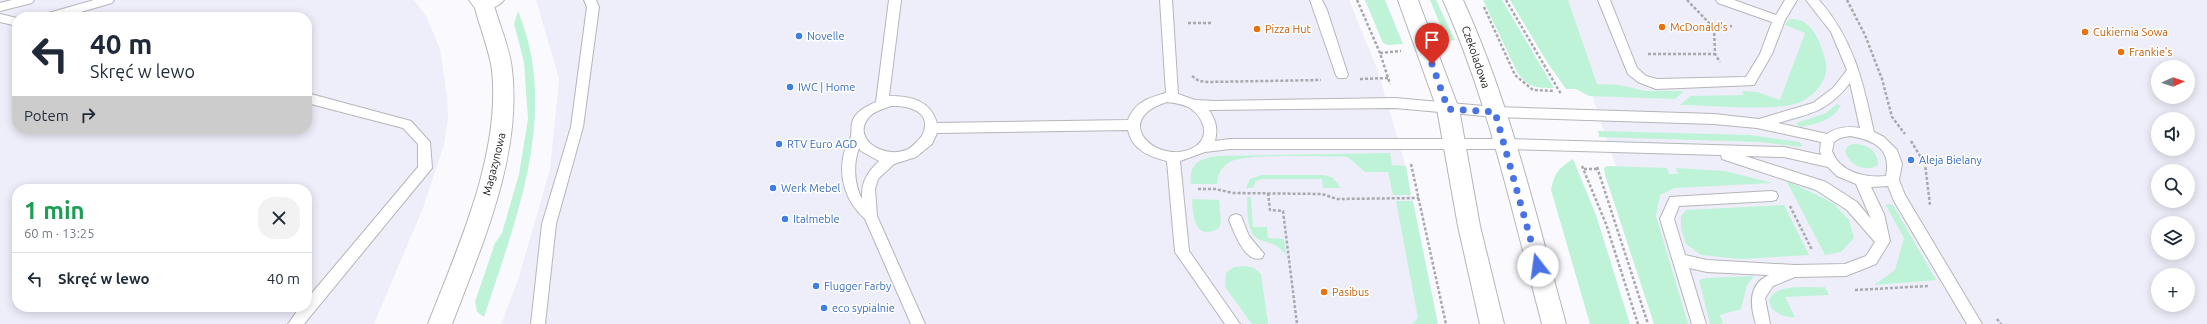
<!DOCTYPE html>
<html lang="pl">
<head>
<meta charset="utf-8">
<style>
  body { margin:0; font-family:Ubuntu,sans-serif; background:#f2f2f3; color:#1f2937; height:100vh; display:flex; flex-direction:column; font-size:15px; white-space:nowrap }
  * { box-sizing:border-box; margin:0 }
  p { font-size:13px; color:#747a83 }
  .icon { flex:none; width:22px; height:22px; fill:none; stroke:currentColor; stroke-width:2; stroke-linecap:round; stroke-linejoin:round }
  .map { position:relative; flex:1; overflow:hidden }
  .sheet { position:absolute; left:12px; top:184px; width:300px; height:128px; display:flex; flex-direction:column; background:#fff; border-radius:16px; box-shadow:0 2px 10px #0003 }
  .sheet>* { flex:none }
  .banner { position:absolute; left:12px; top:12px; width:300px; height:122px; border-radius:16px; box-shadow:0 2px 10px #0003; background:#fff; color:#1f2937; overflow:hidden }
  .needle { width:26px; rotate:86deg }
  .buttons { position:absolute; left:2151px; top:60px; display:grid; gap:8px }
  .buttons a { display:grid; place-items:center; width:44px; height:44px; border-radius:50%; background:#fff; box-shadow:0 2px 10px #0003; font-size:20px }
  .pin { position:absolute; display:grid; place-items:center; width:34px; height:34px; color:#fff; margin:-41px -17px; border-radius:50% 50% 50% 0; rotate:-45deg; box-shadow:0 0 4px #0007 }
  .pin .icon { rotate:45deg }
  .me { position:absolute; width:44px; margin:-22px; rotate:345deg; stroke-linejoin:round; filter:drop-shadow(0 0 3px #0008) }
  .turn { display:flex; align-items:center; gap:14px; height:84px; padding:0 12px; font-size:18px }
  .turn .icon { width:52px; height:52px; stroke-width:2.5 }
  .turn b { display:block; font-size:28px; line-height:34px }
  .then { display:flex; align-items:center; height:38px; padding:0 12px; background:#0003; gap:8px; font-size:15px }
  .round { display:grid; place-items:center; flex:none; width:42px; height:42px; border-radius:16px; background:#f2f2f3 }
  .overview { display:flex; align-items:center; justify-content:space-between; height:68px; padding:0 12px }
  h1 { font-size:24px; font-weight:700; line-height:30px; color:#1e9e55 }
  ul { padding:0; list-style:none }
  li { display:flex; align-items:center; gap:12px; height:52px; padding:0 12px; border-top:1px solid #e0e1e3 }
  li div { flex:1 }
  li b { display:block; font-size:15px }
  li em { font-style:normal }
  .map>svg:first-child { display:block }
  .built { fill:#edeef9; fill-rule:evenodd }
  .green { fill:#bff3d7 }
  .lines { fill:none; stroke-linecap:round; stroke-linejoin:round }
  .lane-casing { stroke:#b5b6b9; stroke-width:2 }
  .street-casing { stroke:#b5b6b9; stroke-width:2 }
  .path { stroke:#a9a9ad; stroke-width:2.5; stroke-dasharray:3 2; stroke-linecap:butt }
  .lane { fill:#fff; fill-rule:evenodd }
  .street { fill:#fff; fill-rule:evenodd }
  .route { stroke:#4973e5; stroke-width:7; stroke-dasharray:0 12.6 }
  .food-dot { fill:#e8710a; stroke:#fff; stroke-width:1.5 }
  .shop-dot { fill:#3f7fe0; stroke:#fff; stroke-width:1.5 }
  .labels { text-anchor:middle; stroke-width:3; stroke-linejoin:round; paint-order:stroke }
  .food-label { font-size:11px; fill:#c56008; stroke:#fff; text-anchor:start }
  .shop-label { font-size:11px; fill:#366cbe; stroke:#fff; text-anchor:start }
  .street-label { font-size:11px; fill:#161618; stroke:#fff }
</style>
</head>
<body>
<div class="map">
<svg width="2207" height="324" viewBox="0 0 2207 324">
  <rect width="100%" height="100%" fill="#fafafe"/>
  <g class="built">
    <path d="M0,0H414L426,16L440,49L447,95L448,118L444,145L423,208L374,324H0ZM17,17H307V129H17ZM17,189H307V307H17Z"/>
    <polygon points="536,0 1349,0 1378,71 1403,157 1438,324 501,324 518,280 550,169 559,79"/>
    <path d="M1560,0H2207V324H1669ZM2158,67H2188V97H2158ZM2158,119H2188V149H2158ZM2158,171H2188V201H2158ZM2158,223H2188V253H2158ZM2158,275H2188V305H2158Z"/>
  </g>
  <g class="green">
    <polygon points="1365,0 1385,0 1403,44 1388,45 1383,43"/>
    <polygon points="1430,0 1436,0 1455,40 1447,41"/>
    <path d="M1483,0H1502L1554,88C1534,88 1529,88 1517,72Z"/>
    <polygon points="1510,0 1568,0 1597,84 1620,85 1645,91 1684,91 1675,99 1589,96 1576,89 1566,89 1547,62"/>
    <path d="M518,11C560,112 516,219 484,317L477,312L475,302L495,243L502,233L519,174L528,119L524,62L514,24Z"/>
    <path d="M1789,19C1809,18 1816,33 1822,49C1824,56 1828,65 1826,72C1823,86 1811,98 1798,103C1773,112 1709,105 1680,105L1690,96L1744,95L1742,91L1757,92L1780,100L1805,33L1785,25Z"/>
    <path d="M1837,104L1841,105C1833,121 1816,124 1800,127L1796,123L1826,113Z"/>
    <polygon points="1598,131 1750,135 1800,142 1802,147 1759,142 1599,137"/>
    <path d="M1853,144C1866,144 1878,150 1878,165C1865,173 1849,165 1845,151L1848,146Z"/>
    <path d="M1390,153L1392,165L1406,166L1411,195H1393L1388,172H1365L1348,157C1326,157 1245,153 1230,162C1221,167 1218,174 1217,184H1191C1189,163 1199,159 1217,156Z"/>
    <path d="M1573,159L1596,215L1630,324H1590L1551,190C1554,173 1559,168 1573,159Z"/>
    <polygon points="1607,166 1667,168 1669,174 1678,174 1676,168 1725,171 1773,183 1675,188 1660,195 1656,216 1688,324 1654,324 1605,175 1604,168"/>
    <polygon points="1262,175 1323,175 1332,177 1341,188 1323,188 1322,179 1262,179 1256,181 1253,188 1246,188 1250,179"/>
    <polygon points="1786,180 1833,203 1849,220 1854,238 1841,252 1825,255"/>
    <path d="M1247,197H1251L1253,227H1267L1268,238L1284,239L1286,255C1279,246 1274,244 1263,241C1245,236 1248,212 1247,197Z"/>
    <path d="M1192,199L1219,200L1221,222L1219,228C1194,242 1193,215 1192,199Z"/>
    <polygon points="1396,201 1413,201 1438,324 1412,324 1418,318"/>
    <polygon points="1885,204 1893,205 1936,280 1874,285 1895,270 1904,238"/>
    <polygon points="1784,205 1809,255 1741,259 1701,255 1686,244 1681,228 1681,216 1686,210"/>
    <polygon points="1245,266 1254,268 1261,274 1268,324 1252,324 1225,287 1226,273 1234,267"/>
    <polygon points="1754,276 1747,285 1741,309 1720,315 1723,324 1710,324 1699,280 1707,278"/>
    <path d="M1825,287L1829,295L1785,297L1795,317C1777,319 1758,301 1778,291C1791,285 1812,288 1825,287Z"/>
  </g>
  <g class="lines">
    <g class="lane-casing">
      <g id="lane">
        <polygon points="12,0 34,0 32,3 0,11 0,3"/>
        <polygon points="94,0 114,0 112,3 63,17 43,17 45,14"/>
        <path d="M487,0H504C500,6 487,11 480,9L478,6Z"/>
        <polygon points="584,0 596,0 599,7 583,127 556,224 545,324 531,324 542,224 571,127 587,7"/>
        <path d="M889,0H901L889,96C911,96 930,100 937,123L1128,120C1135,102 1148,98 1166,93L1160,0H1172L1178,94L1195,100L1215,101L1395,98L1495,107L1714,114L1759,119L1813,103L1833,88L1847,70L1831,32L1806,0H1819C1854,40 1863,82 1874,132L1884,137L1897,150L1902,164L1899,180L1905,195L1982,324H1967L1894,201L1888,186L1871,187L1884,214L1890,241L1876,264L1846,276L1795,277L1773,286L1765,298L1770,324H1756C1750,306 1748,284 1769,275L1707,272L1689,268L1706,324H1692L1660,219L1670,197L1771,191L1776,192L1778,196L1776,200L1771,201L1679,206L1674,219L1685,255L1707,260L1795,265L1845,264L1866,256L1875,242L1847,210L1816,190L1722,159L1721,155L1505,149H1230L1205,152L1180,161L1189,251L1240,324H1225L1175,252L1167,161C1150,157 1132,150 1128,130L937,133L932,144L916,157L894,164L878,179L875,189L877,216L925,324H911L865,219C846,202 838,178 844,153C846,147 850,142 851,136C852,132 851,127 852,123C854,112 867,106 876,102ZM1850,83L1860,128C1848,126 1837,127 1827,134L1778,123C1812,113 1827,112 1850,83ZM1167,102C1175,103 1183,104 1190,108C1203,117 1211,135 1196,146C1161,169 1107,121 1167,102ZM891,106C909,105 934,112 922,136C917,141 912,148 906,150C884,159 848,138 871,115C876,111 885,108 891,106ZM1395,108L1495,117L1714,124L1757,128L1821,142L1820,151L1821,155L1784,147L1505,139H1230L1215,141C1218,128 1216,121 1209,110ZM1850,136C1874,140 1892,149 1886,176C1866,178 1840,173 1832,151L1834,142L1840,138ZM859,148L861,151L879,161C867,173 861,182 862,199C854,184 853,164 859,148ZM1745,156L1784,157L1828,167L1837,176L1856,184L1871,219L1857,202L1826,182Z"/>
        <polygon points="1310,0 1322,0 1327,10 1348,75 1346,78 1338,78 1336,75"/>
        <polygon points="1598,0 1610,0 1637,68 1646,76 1657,79 1746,77 1760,54 1772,22 1718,3 1716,0 1734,0 1776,15 1785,0 1797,0 1785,20 1772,54 1754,85 1656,89 1638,82 1628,74"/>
        <polygon points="0,14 17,18 17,26 0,22"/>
        <polygon points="307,93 411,121 430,142 432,168 304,324 288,324 300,307 307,307 307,299 418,167 418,144 403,128 307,103"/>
        <path d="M1236,214L1241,216L1249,236L1264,254L1262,258C1245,264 1234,232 1229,220L1231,216Z"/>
      </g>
    </g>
    <g class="street-casing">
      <g id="street">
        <path d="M469,0H490L494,6C500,26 510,49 512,70C522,156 482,245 452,324H428C458,247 501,154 492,70C489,49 480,28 475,8Z"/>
        <polygon points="1398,0 1418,0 1459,109 1480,226 1504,324 1480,324 1458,226 1437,109"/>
        <path d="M1443,0H1463C1510,103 1536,215 1566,324H1542C1513,215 1489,103 1443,0Z"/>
      </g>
    </g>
    <g class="path">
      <polyline points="1357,0 1380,53 1390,84"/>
      <polyline points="1506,0 1561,94"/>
      <polyline points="1687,0 1714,28 1732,26"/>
      <polyline points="1847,0 1865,35 1882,79 1892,117 1905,134"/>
      <polyline points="1484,7 1515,75 1533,90 1554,91"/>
      <polyline points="1188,23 1212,23"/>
      <polyline points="1714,28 1715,54 1720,62"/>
      <polyline points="1380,53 1401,51"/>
      <polyline points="1648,54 1715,54"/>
      <polyline points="1192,76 1199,81 1207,82 1321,80"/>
      <polyline points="1360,79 1388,78"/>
      <polyline points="1911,141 1925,164 1930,205"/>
      <polyline points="1411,164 1446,324"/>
      <polyline points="1582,166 1606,224 1638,324"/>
      <polyline points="1597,167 1648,324"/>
      <polyline points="1584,169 1597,169"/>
      <polyline points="1198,189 1215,189 1233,193 1322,194 1337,199 1419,198"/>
      <polyline points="1268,193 1270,210 1283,211 1297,324"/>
      <polyline points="1790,206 1812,250"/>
      <polyline points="1855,290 1928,286"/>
      <polyline points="1997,319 2001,324"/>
    </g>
    <use href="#lane" class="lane"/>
    <use href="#street" class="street"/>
  </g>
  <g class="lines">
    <polyline class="route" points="1432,64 1448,109 1495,112 1538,266"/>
  </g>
  <g class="food-dot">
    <circle cx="1662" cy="27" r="4"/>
    <circle cx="1257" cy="29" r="4"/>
    <circle cx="2085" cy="32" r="4"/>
    <circle cx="2121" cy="52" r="4"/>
    <circle cx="1324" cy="292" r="4"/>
  </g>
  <g class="shop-dot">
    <circle cx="799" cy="36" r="4"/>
    <circle cx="790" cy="87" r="4"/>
    <circle cx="779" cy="144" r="4"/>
    <circle cx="1911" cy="160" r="4"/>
    <circle cx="773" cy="188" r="4"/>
    <circle cx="785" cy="219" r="4"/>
    <circle cx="816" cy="286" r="4"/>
    <circle cx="824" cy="308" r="4"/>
  </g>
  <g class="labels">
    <g class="food-label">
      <text x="1670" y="31">McDonald's</text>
      <text x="1265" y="33">Pizza Hut</text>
      <text x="2093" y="36">Cukiernia Sowa</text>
      <text x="2129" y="56">Frankie's</text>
      <text x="1332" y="296">Pasibus</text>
    </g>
    <g class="shop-label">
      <text x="807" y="40">Novelle</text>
      <text x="798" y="91">IWC | Home</text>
      <text x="787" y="148">RTV Euro AGD</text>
      <text x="1919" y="164">Aleja Bielany</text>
      <text x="781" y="192">Werk Mebel</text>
      <text x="793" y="223">Italmeble</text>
      <text x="824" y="290">Flugger Farby</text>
      <text x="832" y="312">eco sypialnie</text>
    </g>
    <g class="street-label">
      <text transform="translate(1476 57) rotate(71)" y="4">Czekoladowa</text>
      <text transform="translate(494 164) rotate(-76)" y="4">Magazynowa</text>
    </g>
  </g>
</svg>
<div class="buttons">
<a><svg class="needle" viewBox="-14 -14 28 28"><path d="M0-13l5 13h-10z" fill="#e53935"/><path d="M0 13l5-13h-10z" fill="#747a83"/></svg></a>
<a><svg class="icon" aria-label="sound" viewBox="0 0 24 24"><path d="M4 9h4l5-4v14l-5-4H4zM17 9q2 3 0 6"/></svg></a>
<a><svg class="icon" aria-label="search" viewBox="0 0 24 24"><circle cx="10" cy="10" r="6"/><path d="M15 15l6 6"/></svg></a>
<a><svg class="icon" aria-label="layers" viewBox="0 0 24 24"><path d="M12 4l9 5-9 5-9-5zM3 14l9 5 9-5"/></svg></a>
<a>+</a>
</div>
<div class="pin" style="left:1432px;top:64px;background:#d93025"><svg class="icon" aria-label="arrive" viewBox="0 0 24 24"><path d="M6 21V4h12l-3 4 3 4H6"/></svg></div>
<svg class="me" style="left:1538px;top:266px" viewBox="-20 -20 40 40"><circle r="19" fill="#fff"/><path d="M0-13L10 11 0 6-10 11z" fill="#4973e5"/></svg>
<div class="banner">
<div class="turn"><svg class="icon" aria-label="left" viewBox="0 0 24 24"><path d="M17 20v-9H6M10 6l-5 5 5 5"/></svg><div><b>40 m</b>Skręć w lewo</div></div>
<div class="then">Potem<svg class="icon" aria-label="right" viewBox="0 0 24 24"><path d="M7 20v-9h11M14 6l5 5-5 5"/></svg></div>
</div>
<section class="sheet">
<div class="overview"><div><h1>1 min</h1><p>60 m · 13:25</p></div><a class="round"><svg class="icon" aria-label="close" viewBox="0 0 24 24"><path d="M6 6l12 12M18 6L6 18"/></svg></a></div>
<ul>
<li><svg class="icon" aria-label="left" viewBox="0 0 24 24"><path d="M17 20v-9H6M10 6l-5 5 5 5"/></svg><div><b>Skręć w lewo</b></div><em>40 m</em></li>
</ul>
</section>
</div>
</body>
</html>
